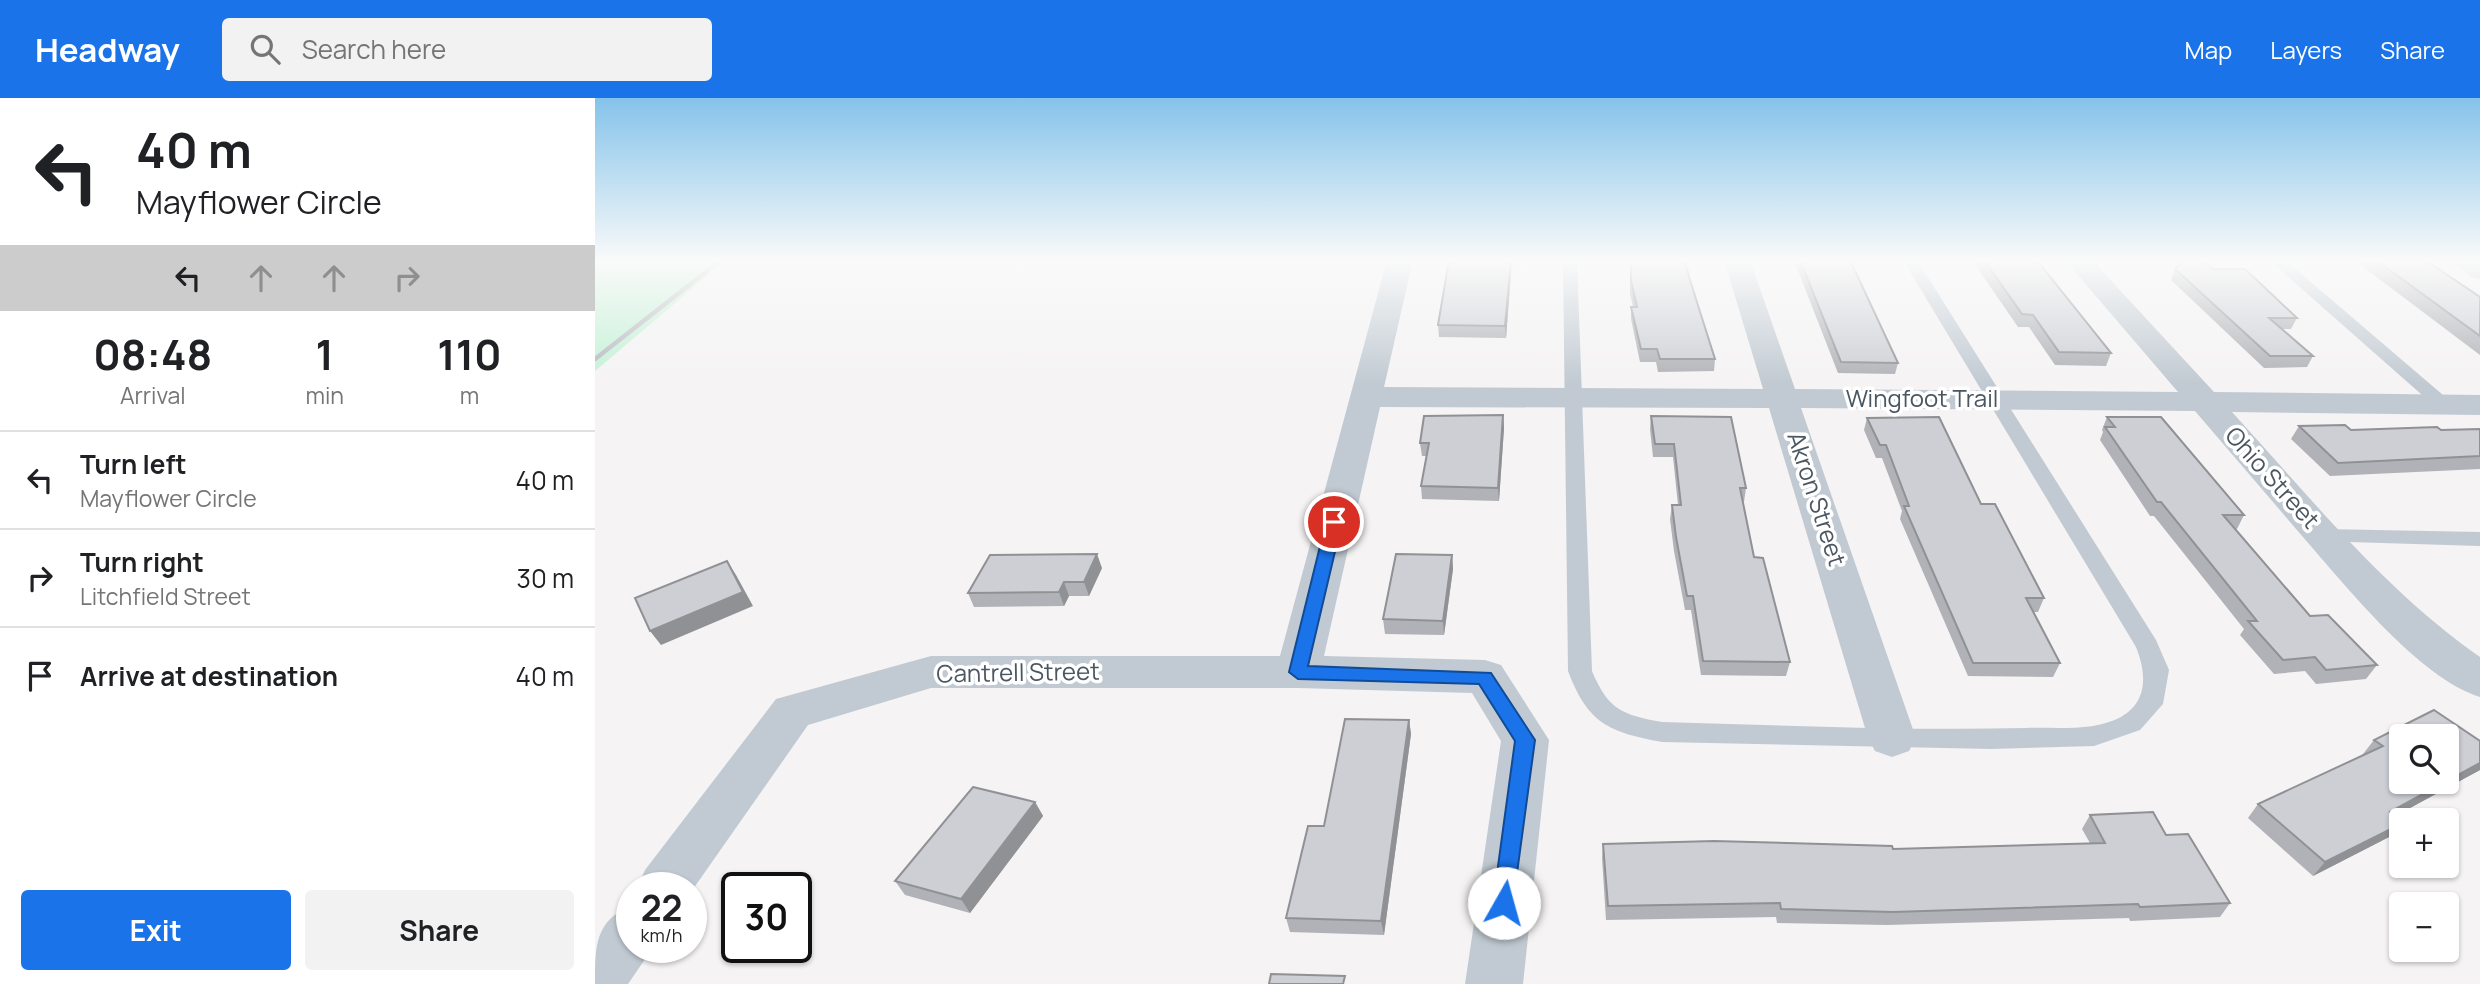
<!DOCTYPE html>
<html lang="en">
<head>
<meta charset="utf-8">
<style>
  body { margin:0; font-family:Manrope,sans-serif; background:#f2f2f2; color:#202124; height:100vh; display:flex; flex-direction:column; font-size:26px; white-space:nowrap }
  * { box-sizing:border-box; margin:0 }
  p { font-size:23px; color:#757577 }
  .icon { flex:none; width:38px; height:38px; fill:none; stroke:currentColor; stroke-width:2; stroke-linecap:round; stroke-linejoin:round }
  .map { position:relative; flex:1; overflow:hidden }
  .drawer { display:flex; flex-direction:column; background:#fff; width:595px }
  .drawer>* { flex:none }
  .guide { background:#fff; color:#202124; overflow:hidden }
  .tools { position:absolute; left:1794px; top:626px; display:grid; gap:14px }
  .tools a { display:grid; place-items:center; width:70px; height:70px; border-radius:7px; background:#fff; box-shadow:0 2px 5px #0004; font-size:35px }
  .speed { position:absolute; left:21px; top:774px; display:flex; gap:14px; font-size:35px; font-weight:700; text-align:center }
  .speed>* { display:grid; place-content:center; width:91px; height:91px; border-radius:50%; background:#fff; box-shadow:0 2px 5px #0004; line-height:1 }
  .speed small { font-size:18px; font-weight:400 }
  .speed .limit { border:4px solid #111; border-radius:10px; background:#fff; color:#111 }
  .pin { position:absolute; display:grid; place-items:center; width:60px; height:60px; color:#fff; margin:-30px; border:4px solid #fff; border-radius:50%; box-shadow:0 2px 7px #0007 }
  .me { position:absolute; width:77px; margin:-38px; rotate:7deg; stroke-linejoin:round; filter:drop-shadow(0 0 5px #0008) }
  .turn { display:flex; align-items:center; gap:24px; height:147px; padding:0 21px; font-size:32px }
  .turn .icon { width:91px; height:91px; stroke-width:2.5 }
  .turn b { display:block; font-size:49px; line-height:60px }
  .lanes { display:flex; align-items:center; height:66px; padding:0 21px; background:#0003; justify-content:center; gap:35px; direction:ltr }
  .lanes .off { opacity:.35 }
  .eta { display:flex; justify-content:space-evenly; align-items:center; height:119px; text-align:center }
  .eta b { font-size:42px; font-weight:700; line-height:49px }
  .cta { display:flex; gap:14px; margin-top:auto; padding:14px 21px }
  .cta a { flex:1; height:80px; border-radius:7px; background:#1a73e8; color:#fff; font-size:28px; font-weight:700; line-height:80px; text-align:center }
  .cta a+a { background:#f2f2f2; color:#202124 }
  ul { padding:0; list-style:none }
  li { display:flex; align-items:center; gap:21px; height:98px; padding:0 21px; border-top:2px solid #e0e0e0 }
  li div { flex:1 }
  li b { display:block; font-size:26px }
  li em { font-style:normal }
  header { display:flex; align-items:center; gap:42px; box-sizing:border-box; height:98px; padding:0 35px; background:#1a73e8; color:#fff }
  header strong { font-size:33px }
  nav { display:flex; gap:38px; margin-inline-start:auto; font-size:24px }
  .search { width:490px; height:63px; background:#f2f2f2; display:flex; align-items:center; gap:18px; box-sizing:border-box; padding:0 24px; border-radius:7px; color:#757577; font-size:26px }
  main { display:flex; flex:1; min-height:0 }
  .map>svg:first-child { display:block }
  .green { fill:#c3f1d5 }
  .lines { fill:none; stroke-linecap:round; stroke-linejoin:round }
  .service { fill:#c1cad2; fill-rule:evenodd }
  .minor { fill:#c1cad2; fill-rule:evenodd }
  .rail { stroke:#b5b8bd; stroke-width:4.5 }
  .wall { fill:#b0b2b7 }
  .shaded-wall { fill:#909195 }
  .building { fill:#cdcfd5; stroke:#909195; stroke-width:2 }
  .route { fill:#1a73e8; stroke:#114b97; stroke-width:2 }
  .labels { text-anchor:middle; stroke-width:7; stroke-linejoin:round; paint-order:stroke }
  .street-label { font-size:24px; fill:#4a5661; stroke:#fff }
</style>
</head>
<body>
<header>
<strong>Headway</strong>
<div class="search"><svg class="icon" aria-label="search" viewBox="0 0 24 24"><circle cx="10" cy="10" r="6"/><path d="M15 15l6 6"/></svg>Search here</div>
<nav><a>Map</a><a>Layers</a><a>Share</a></nav>
</header>
<main>
<section class="drawer">
<div class="guide">
<div class="turn"><svg class="icon" aria-label="left" viewBox="0 0 24 24"><path d="M17 20v-9H6M10 6l-5 5 5 5"/></svg><div><b>40 m</b>Mayflower Circle</div></div>
<div class="lanes"><svg class="icon" aria-label="left" viewBox="0 0 24 24"><path d="M17 20v-9H6M10 6l-5 5 5 5"/></svg><svg class="icon off" aria-label="ahead" viewBox="0 0 24 24"><path d="M12 20V5M6 11l6-6 6 6"/></svg><svg class="icon off" aria-label="ahead" viewBox="0 0 24 24"><path d="M12 20V5M6 11l6-6 6 6"/></svg><svg class="icon off" aria-label="right" viewBox="0 0 24 24"><path d="M7 20v-9h11M14 6l5 5-5 5"/></svg></div>
</div>
<div class="eta">
<div><b>08:48</b><p>Arrival</p></div>
<div><b>1</b><p>min</p></div>
<div><b>110</b><p>m</p></div>
</div>
<ul>
<li><svg class="icon" aria-label="left" viewBox="0 0 24 24"><path d="M17 20v-9H6M10 6l-5 5 5 5"/></svg><div><b>Turn left</b><p>Mayflower Circle</p></div><em>40 m</em></li>
<li><svg class="icon" aria-label="right" viewBox="0 0 24 24"><path d="M7 20v-9h11M14 6l5 5-5 5"/></svg><div><b>Turn right</b><p>Litchfield Street</p></div><em>30 m</em></li>
<li><svg class="icon" aria-label="arrive" viewBox="0 0 24 24"><path d="M6 21V4h12l-3 4 3 4H6"/></svg><div><b>Arrive at destination</b></div><em>40 m</em></li>
</ul>
<div class="cta"><a>Exit</a><a>Share</a></div>
</section>
<div class="map">
<svg width="1885" height="886" viewBox="0 0 1885 886">
  <rect width="100%" height="100%" fill="#f5f3f3"/>
  <polygon class="green" points="0,162 131,162 0,273"/>
  <g class="lines">
    <g class="service">
      <path d="M968,162H982L997,573C1013,612 1028,617 1067,624C1188,627 1310,633 1431,630C1461,629 1498,634 1526,619C1554,603 1551,574 1541,549L1308,162H1322L1561,542L1574,572L1568,606L1545,632L1499,648L1396,651L1067,644C1014,634 993,626 973,573Z"/>
      <polygon points="1674,162 1690,162 1855,303 1858,307 1855,311 1843,311"/>
      <polygon points="1729,431 1885,434 1885,448 1722,443 1719,438 1722,433"/>
    </g>
    <g class="minor">
      <path d="M792,162H818L789,289L1168,291L1129,162H1155L1200,291L1583,294L1470,162H1497L1619,294L1885,297V317L1637,314C1715,399 1789,492 1885,559V599C1824,580 1750,487 1708,439C1672,397 1636,355 1600,313L1206,310L1321,640L1314,653L1297,659L1280,653L1273,640L1174,310L785,309L729,558L890,562L906,567L954,642L928,886H870L906,643L877,595L703,590H336L213,627L96,794V789H42L50,772L181,601L336,558H685Z"/>
      <polygon points="1855,162 1885,162 1885,181 1876,179"/>
      <path d="M37,807V849H58L57,851L33,886H0C0,847 0,823 37,807Z"/>
    </g>
    <polyline class="rail" points="0,261 126,162"/>
  </g>
  <g class="wall">
    <polygon points="917,162 911,240 844,239 843,227"/>
    <polygon points="1035,162 1090,162 1094,179 1120,261 1119,273 1063,274 1061,264 1045,264 1036,221 1036,209 1038,209 1035,195"/>
    <polygon points="1201,162 1255,162 1303,265 1300,276 1243,275 1200,165"/>
    <polygon points="1377,162 1436,162 1516,255 1511,268 1460,267 1434,229 1423,229"/>
    <polygon points="1759,162 1830,162 1885,199 1885,257"/>
    <polygon points="1580,171 1618,171 1702,220 1696,231 1687,231 1718,258 1712,269 1669,270 1576,182"/>
    <polygon points="908,317 909,330 904,403 827,401 826,388 831,358 827,358 825,345"/>
    <polygon points="1056,318 1151,390 1149,404 1148,403 1159,459 1195,564 1191,578 1106,577 1096,512 1090,512 1079,453 1075,421 1077,407 1083,407 1078,359 1058,359 1055,331"/>
    <polygon points="1512,319 1649,417 1642,431 1640,431 1715,518 1782,567 1771,581 1721,586 1710,573 1679,576 1645,537 1649,531 1559,418 1555,418 1505,342 1508,334 1507,332"/>
    <polygon points="1272,320 1386,406 1449,500 1443,514 1438,514 1465,565 1458,579 1373,578 1305,421 1307,413 1287,360 1281,360 1269,332"/>
    <polygon points="1704,328 1756,332 1885,331 1885,371 1735,378 1696,341"/>
    <polygon points="857,457 858,471 849,537 790,536 788,521"/>
    <polygon points="507,470 494,498 474,498 469,508 379,509 373,495"/>
    <polygon points="814,622 816,636 789,837 695,834 691,820 729,728"/>
    <polygon points="1779,642 1885,672 1800,718 1806,723 1806,727 1796,738 1718,778 1653,720 1663,706 1769,657 1768,656"/>
    <polygon points="440,704 448,718 375,815 310,797 300,783"/>
    <polygon points="1495,717 1571,737 1635,805 1625,819 1535,823 1534,820 1292,827 1182,825 1181,819 1011,822 1007,760 1008,746 1298,751 1495,745 1487,731"/>
  </g>
  <g class="shaded-wall">
    <polygon points="916,162 917,162 911,240 910,228"/>
    <polygon points="908,317 909,330 904,403 903,390"/>
    <polygon points="502,456 507,470 494,498 489,484"/>
    <polygon points="857,457 858,471 849,537 848,523"/>
    <polygon points="132,463 141,477 158,508 66,547 55,533"/>
    <polygon points="469,484 474,498 469,508 464,494"/>
    <polygon points="814,622 816,636 789,837 786,823"/>
    <polygon points="1885,665 1885,672 1782,728 1795,714 1850,684 1852,684 1852,683"/>
    <polygon points="440,704 448,718 375,815 366,801"/>
    <polygon points="1806,726 1806,727 1796,738 1718,778 1730,764"/>
  </g>
  <g class="building">
    <polygon points="854,162 916,162 910,228 843,227"/>
    <polygon points="1036,162 1090,162 1094,179 1120,261 1065,261 1062,251 1046,251 1036,209 1042,209 1036,183"/>
    <polygon points="1205,162 1255,162 1303,265 1246,264"/>
    <polygon points="1389,162 1436,162 1439,165 1444,165 1516,255 1464,254 1438,217 1427,216"/>
    <polygon points="1589,162 1607,162 1618,171 1650,171 1702,220 1674,220 1718,258 1675,258 1580,171"/>
    <polygon points="1781,162 1830,162 1885,199 1885,238"/>
    <polygon points="908,317 903,390 826,388 834,345 825,345 829,318"/>
    <polygon points="1056,318 1136,319 1151,390 1145,390 1159,459 1168,460 1195,564 1108,563 1098,498 1092,498 1081,439 1077,407 1086,407 1079,346 1060,346"/>
    <polygon points="1344,319 1386,406 1400,406 1449,500 1431,500 1465,565 1378,565 1309,408 1314,408 1291,347 1285,347 1272,320"/>
    <polygon points="1512,319 1566,319 1649,417 1628,417 1715,518 1733,517 1782,567 1731,572 1720,559 1688,562 1653,523 1662,523 1566,404 1562,404 1510,329 1520,329"/>
    <polygon points="1750,327 1756,332 1842,329 1846,332 1885,331 1885,358 1743,365 1704,328"/>
    <polygon points="502,456 489,484 469,484 464,494 373,495 395,457"/>
    <polygon points="801,456 857,457 848,523 788,521"/>
    <polygon points="132,463 148,494 55,533 40,500"/>
    <polygon points="1839,612 1885,643 1885,665 1852,683 1852,639 1806,639 1806,684 1850,684 1795,714 1806,723 1806,726 1730,764 1663,706 1788,648 1779,642"/>
    <polygon points="750,621 814,622 786,823 691,820 713,728 729,728"/>
    <polygon points="378,689 440,704 366,801 300,783"/>
    <polygon points="1558,714 1571,737 1593,736 1635,805 1545,809 1543,806 1298,814 1186,811 1185,805 1013,808 1008,746 1119,743 1297,748 1298,751 1510,745 1495,717"/>
    <polygon points="676,876 750,878 748,886 674,886"/>
  </g>
  <linearGradient id="sky" x2="0" y2="1"><stop stop-color="#85c3ea"/><stop offset="0.57" stop-color="#fafafa"/><stop offset="1" stop-color="#fafafa" stop-opacity="0"/></linearGradient>
  <rect width="1885" height="286" fill="url(#sky)"/>
  <polygon class="route" points="739,419 747,424 713,568 896,575 940,642 917,812 909,815 901,812 898,805 920,643 884,586 703,581 694,574 731,424"/>
  <g class="labels">
    <g class="street-label">
      <text x="1327" y="309">Wingfoot Trail</text>
      <text transform="translate(1677 380) rotate(48)" y="8">Ohio Street</text>
      <text transform="translate(1221 401) rotate(72)" y="8">Akron Street</text>
      <text transform="translate(423 575) rotate(-1)" y="8">Cantrell Street</text>
    </g>
  </g>
</svg>
<div class="tools">
<a><svg class="icon" aria-label="search" viewBox="0 0 24 24"><circle cx="10" cy="10" r="6"/><path d="M15 15l6 6"/></svg></a>
<a>+</a>
<a>−</a>
</div>
<div class="speed"><div>22<small>km/h</small></div><div class="limit">30</div></div>
<div class="pin" style="left:739px;top:424px;background:#d93025"><svg class="icon" aria-label="arrive" viewBox="0 0 24 24"><path d="M6 21V4h12l-3 4 3 4H6"/></svg></div>
<svg class="me" style="left:909px;top:805px" viewBox="-20 -20 40 40"><circle r="19" fill="#fff"/><path d="M0-13L10 11 0 6-10 11z" fill="#1a73e8"/></svg>
</div>
</main>
</body>
</html>
